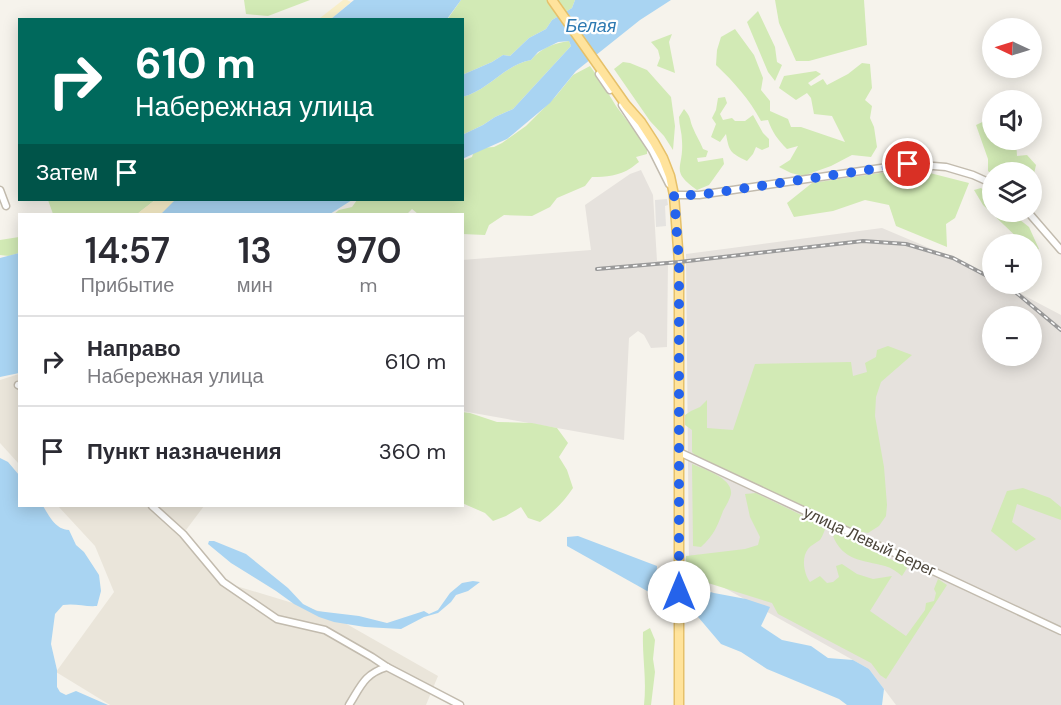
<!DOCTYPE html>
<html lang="ru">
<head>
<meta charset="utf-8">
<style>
  body { margin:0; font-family:"DM Sans",sans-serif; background:#f2f2f3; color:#2b2b33; height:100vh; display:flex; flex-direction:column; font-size:22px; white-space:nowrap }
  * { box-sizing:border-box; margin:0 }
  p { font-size:20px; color:#7c7c81 }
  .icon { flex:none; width:33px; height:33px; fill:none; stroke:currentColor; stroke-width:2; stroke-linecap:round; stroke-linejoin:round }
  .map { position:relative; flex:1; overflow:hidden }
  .side { position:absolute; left:18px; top:213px; width:446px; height:294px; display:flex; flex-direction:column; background:#fff; border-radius:0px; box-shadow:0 3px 15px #0003 }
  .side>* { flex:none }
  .banner { position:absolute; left:18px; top:18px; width:446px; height:183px; border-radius:0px; box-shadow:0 3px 15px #0003; background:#00695c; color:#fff; overflow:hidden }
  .needle { width:39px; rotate:274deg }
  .buttons { position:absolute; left:982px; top:18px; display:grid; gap:12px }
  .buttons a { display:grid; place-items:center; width:60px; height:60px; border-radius:50%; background:#fff; box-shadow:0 3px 15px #0003; font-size:30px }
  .pin { position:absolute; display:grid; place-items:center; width:51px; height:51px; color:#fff; margin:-26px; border:3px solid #fff; border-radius:50%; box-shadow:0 2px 6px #0007 }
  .me { position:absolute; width:66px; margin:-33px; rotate:0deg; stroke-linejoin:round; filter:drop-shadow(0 0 4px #0008) }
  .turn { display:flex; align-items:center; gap:21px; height:126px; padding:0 18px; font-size:27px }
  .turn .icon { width:78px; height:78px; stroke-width:2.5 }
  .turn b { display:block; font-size:42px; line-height:51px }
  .then { display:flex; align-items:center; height:57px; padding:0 18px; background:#0003; gap:12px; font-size:22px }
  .eta { display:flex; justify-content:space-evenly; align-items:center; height:102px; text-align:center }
  .eta b { font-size:36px; font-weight:600; line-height:42px }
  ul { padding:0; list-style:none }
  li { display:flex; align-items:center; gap:18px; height:90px; padding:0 18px; border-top:2px solid #e1e1e2 }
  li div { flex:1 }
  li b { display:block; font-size:22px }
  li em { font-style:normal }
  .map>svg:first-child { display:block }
  .residential { fill:#eae5da }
  .industrial { fill:#e6e2dd; fill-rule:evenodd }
  .green { fill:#d2eab5 }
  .sand { fill:#f9efc9 }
  .parking { fill:#e5e3e0 }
  .water { fill:#a9d4f2 }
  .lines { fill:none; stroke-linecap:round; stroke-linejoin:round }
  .minor-casing { stroke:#c2bbae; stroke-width:9 }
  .major-casing { stroke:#e6c16a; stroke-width:11 }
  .minor { stroke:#fff; stroke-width:6 }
  .major { stroke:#ffe39c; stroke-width:8 }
  .rail-casing { stroke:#9a9a9a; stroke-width:4 }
  .rail { stroke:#fff; stroke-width:1.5; stroke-dasharray:4.5; stroke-linecap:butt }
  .route { stroke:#2563eb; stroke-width:10; stroke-dasharray:0 18 }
  .labels { text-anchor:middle; stroke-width:4.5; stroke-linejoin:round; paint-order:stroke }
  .street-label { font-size:16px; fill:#4b4439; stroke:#fff }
  .water-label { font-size:18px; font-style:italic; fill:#2e7ab2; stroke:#fff }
</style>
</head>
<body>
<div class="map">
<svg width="1061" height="705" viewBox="0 0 1061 705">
  <rect width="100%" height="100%" fill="#f6f3ec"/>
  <g class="residential">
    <polygon points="19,374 19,464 0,443 0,380"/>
    <polygon points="58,506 204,506 183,534 223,582 329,614 438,676 426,705 110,705 56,672 114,592 95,546"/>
  </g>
  <g class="industrial">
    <polygon points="641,170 653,195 657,261 668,261 667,347 651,348 644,335 638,331 629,338 624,440 462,411 462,260 591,250 585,205 630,174"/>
    <path d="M882,228L953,258L993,279V284H1002L1061,315V705H896L869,669L689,568L686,254ZM993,316H1032V356H993Z"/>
  </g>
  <g class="green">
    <polygon points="244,0 310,0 268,16 246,14"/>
    <polygon points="461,0 575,0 572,8 552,20 546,29 529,38 510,56 503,55 492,62 462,75 462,20 447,20"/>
    <polygon points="775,0 864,0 867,45 809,61 796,61 779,23"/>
    <polygon points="758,11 775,47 777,62 782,65 775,81 768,72 747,22"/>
    <path d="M735,29L754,55L763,78L761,90L770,101V111L788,119L791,127H801L845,142L832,116L814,114L811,98L807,93L796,100L779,88L784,76L816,71L821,74L808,83L811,86L823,79L827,85L848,74L862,63L870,64L872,88L865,100L872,106L870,118L874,127L877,147L871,157L852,155L831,166L803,176L791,173L779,167L790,160L798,146L787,149C778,140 772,132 768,120L761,121C749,99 734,82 716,65L717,50L721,37Z"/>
    <polygon points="672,34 669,42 675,73 657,66 660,58 658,50 651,42"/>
    <path d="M569,41L571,46L513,109L495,117L483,125L462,135V97C488,91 504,65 531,60C541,48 554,43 569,41Z"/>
    <polygon points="623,62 630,63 647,70 671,97 675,126 673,150 664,136 650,121 614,69"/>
    <path d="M590,66L602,83L616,106L647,147V154L636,157L639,162C636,164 634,166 631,168C619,176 606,177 592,177L585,186L557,198L550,207L532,216L504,215L489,225L485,235L462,234V214H418L412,209L407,214H334L339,210L352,207L357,200H462V161L472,157L474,151L480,148L494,147L502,143L526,126L556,96L573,75Z"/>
    <path d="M725,97L727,103L720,114L723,120L732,118L735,121H745L753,115L763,133L769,139V147L762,150L756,147L753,154L747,161C730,153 729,151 726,134L720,142L711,137L716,124L712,118L716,110L718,98Z"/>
    <path d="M684,109C692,119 689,118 693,128C696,136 700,141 703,149L708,151L706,157L697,158L698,162L723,158L724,164L709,185L697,190C669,170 684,169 682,141C682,133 679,125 679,117Z"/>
    <polygon points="993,117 993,140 1016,140 1017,156 1027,155 1036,165 1032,182 1032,172 993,172 993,175 988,171 988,159 976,125"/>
    <polygon points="922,171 969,183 955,218 946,224 947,247 896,226 889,205 865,200 833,211 794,217 787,203 812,183 887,172"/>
    <polygon points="981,188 993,198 993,212 1010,212 1029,227 1039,249 1033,251 1032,250 1032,244 1024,244 983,205 974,190"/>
    <polygon points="48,200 155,200 137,214 53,214"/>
    <polygon points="19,237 19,253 9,256 0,255 0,240"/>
    <polygon points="888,346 912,355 881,382 876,397 875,416 884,467 887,505 886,516 879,526 868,533 845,529 697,457 692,452 692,430 685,425 685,415 691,411 700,407 707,400 707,428 733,430 755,364 851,362 853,376 867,372 865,363 876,357 877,350"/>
    <path d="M462,412L470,413L497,422L532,423L557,428L568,443L559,457L567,470L573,488C564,502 553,512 540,522L528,518L521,507L506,516L493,521L485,513L462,503Z"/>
    <path d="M692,464C704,469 733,478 731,494C730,499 726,506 723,511C717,527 714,535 701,547L693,546Z"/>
    <polygon points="1023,488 1050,498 1061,507 1061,520 1017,504 1012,522 1036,539 1016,551 991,531 1007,491"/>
    <path d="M756,493L826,527C824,531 823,536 820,540C816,543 811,545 808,549C801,558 804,574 810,582L820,576L827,583L833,582L839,577L836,566L842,564L857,574L873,579L892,576L870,611L906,636L925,610L926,603L934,601L936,593L934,589L938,579L947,585L886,679L880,675L871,663L778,614L772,603L692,578L685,572L686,556L745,549L758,545L760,537L750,517L745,494Z"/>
    <path d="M838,533C860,542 881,558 905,564L907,568L902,576C897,572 892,568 885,566C863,560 843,561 833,536Z"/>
    <path d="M650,628L655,640L653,659L655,672L651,705H644C647,680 642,656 643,632Z"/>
  </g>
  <g class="sand">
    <polygon points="343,0 347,0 351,2 331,19 321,19 320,18"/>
    <polygon points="155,200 176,200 161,214 137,214"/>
  </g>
  <polygon class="parking" points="667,199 668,205 665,206 666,226 656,227 655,200"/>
  <g class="water">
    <polygon points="354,0 461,0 447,19 331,19"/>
    <path d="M575,0H671L640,20L576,71L550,103L507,139L462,159V135L483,125L495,117L513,109L571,46L569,41L558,42L538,52L531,60C504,65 488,91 462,97V75L492,62L503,55L510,56L529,38L546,29L552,20L572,8Z"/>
    <polygon points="175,200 352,200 330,214 161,214"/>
    <polygon points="19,253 19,373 0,377 0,258"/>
    <path d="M0,458L8,462L19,475L20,506H43C50,517 55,529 69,530L76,545L84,552L99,575L101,591L97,606C85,607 75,603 63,605L55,614L51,644L57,670V687L60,692L66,695L76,691L108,705H0Z"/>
    <polygon points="578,536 657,566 656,596 567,546 567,537"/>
    <polygon points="209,541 214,541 246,554 288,588 303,604 317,611 359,616 387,623 424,611 429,614 438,610 450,593 462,583 473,581 480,582 468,591 456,595 451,602 438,613 424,617 401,629 365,627 334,622 319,617 294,604 276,591 231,563 208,544"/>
    <polygon points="693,587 714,593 746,599 770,607 761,626 782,640 811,646 828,658 853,660 869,669 884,689 882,705 847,705 839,699 767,669 741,652 721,644 693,611"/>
  </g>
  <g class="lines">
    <g class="minor-casing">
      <g id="minor">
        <polyline points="599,74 610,90"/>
        <polyline points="622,105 652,150 669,184"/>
        <polyline points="0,190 6,206"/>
        <polyline points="673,193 674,195 699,195 908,164 946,167 973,175 993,184"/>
        <polyline points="1028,212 1061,250"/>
        <polyline points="18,385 20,386"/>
        <polyline points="679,452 1061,631"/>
        <polyline points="152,506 183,534 223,582 277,619 325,630 372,657 387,667 460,705"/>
        <path d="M349,705C361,686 364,674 387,667"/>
      </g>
    </g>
    <g class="major-casing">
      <polyline id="major" points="552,0 626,105 641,122 654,142 663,158 670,176 674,195 679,262 679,705"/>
    </g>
    <use href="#minor" class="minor"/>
    <use href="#major" class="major"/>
    <g class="rail-casing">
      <g id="rail">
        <polyline points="597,269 679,262 863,241 906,244 953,258 993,279"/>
        <polyline points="1001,284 1013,290 1061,330"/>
      </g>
    </g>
    <use href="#rail" class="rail"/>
  </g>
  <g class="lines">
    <polyline class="route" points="679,592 679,262 674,195 699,195 908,164"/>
  </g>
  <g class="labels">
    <g class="street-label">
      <text transform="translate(870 541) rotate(25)" y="6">улица Левый Берег</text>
    </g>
    <g class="water-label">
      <text x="591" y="32">Белая</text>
    </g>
  </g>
</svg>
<div class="buttons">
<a><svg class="needle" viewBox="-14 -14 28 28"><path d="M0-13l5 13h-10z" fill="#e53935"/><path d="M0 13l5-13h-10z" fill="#7c7c81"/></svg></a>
<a><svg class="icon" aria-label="sound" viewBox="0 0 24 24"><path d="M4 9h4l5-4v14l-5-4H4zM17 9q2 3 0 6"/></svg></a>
<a><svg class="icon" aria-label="layers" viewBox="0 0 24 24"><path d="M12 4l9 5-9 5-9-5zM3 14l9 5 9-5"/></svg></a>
<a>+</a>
<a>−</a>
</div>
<div class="pin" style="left:908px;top:164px;background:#d93025"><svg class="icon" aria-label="arrive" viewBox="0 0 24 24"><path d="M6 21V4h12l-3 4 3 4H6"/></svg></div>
<svg class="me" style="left:679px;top:592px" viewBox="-20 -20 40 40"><circle r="19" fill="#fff"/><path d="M0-13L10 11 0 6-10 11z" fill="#2563eb"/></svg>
<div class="banner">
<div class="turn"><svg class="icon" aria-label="right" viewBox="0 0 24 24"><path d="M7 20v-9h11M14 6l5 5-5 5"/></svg><div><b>610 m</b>Набережная улица</div></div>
<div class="then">Затем<svg class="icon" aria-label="arrive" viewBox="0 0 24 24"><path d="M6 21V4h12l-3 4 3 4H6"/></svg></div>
</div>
<section class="side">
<div class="eta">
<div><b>14:57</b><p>Прибытие</p></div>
<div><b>13</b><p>мин</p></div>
<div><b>970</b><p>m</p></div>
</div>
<ul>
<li><svg class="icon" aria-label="right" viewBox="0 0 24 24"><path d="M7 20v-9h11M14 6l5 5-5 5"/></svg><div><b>Направо</b><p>Набережная улица</p></div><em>610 m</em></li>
<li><svg class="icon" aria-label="arrive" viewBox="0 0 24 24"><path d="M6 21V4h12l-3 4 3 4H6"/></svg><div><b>Пункт назначения</b></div><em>360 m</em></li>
</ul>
</section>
</div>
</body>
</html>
